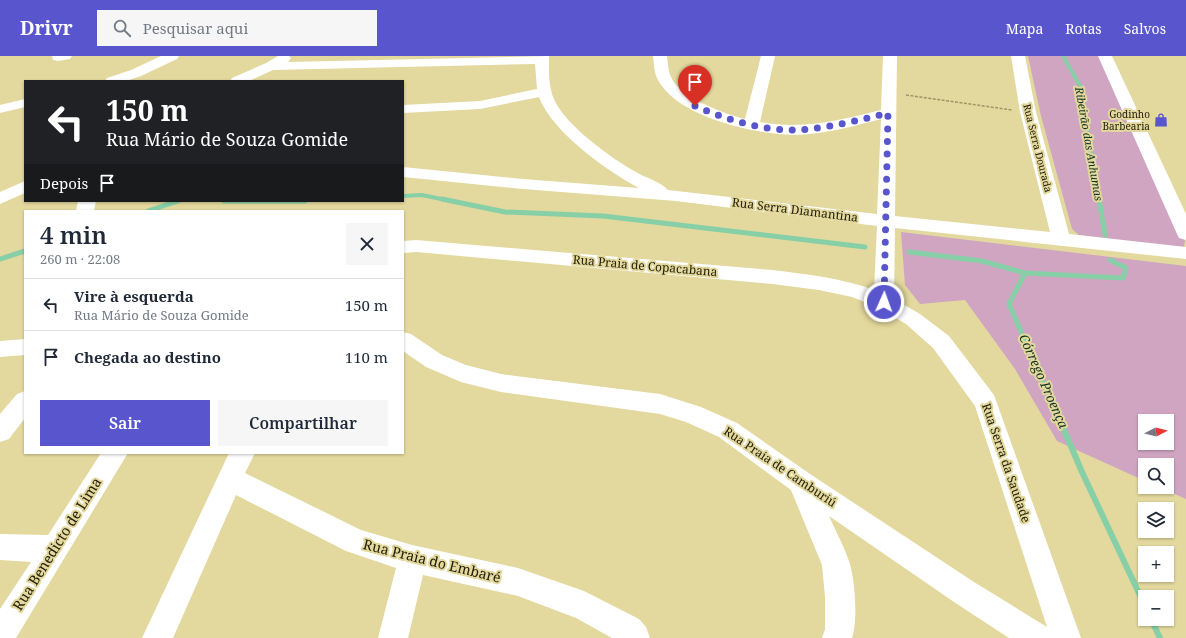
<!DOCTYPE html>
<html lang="pt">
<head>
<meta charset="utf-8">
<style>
  body { margin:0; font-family:"Noto Serif",serif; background:#f6f6f7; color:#1f2937; height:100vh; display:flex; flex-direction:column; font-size:15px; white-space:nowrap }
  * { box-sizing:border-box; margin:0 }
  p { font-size:13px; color:#747a83 }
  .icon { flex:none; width:22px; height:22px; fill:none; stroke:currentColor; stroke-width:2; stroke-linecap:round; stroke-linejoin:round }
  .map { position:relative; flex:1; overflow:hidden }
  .details { position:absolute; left:24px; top:154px; width:380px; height:244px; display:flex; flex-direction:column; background:#fff; border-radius:0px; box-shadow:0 1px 3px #0004 }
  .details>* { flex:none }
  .top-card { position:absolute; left:24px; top:24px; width:380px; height:122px; border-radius:0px; box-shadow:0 1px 3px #0004; background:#202124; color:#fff; overflow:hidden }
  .needle { width:26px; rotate:83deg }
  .controls { position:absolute; left:1138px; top:358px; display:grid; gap:8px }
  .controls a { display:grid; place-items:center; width:36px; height:36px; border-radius:0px; background:#fff; box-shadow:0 1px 3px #0004; font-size:20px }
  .pin { position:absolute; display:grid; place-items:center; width:34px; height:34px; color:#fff; margin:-41px -17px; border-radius:50% 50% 50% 0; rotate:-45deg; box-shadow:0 0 4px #0007 }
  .pin .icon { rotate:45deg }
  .me { position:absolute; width:44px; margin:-22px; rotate:2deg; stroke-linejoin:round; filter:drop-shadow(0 0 3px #0008) }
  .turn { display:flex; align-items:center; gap:14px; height:84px; padding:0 16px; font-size:18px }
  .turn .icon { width:52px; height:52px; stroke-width:2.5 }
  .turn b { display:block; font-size:28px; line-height:34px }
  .then { display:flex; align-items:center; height:38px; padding:0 16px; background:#0003; gap:8px; font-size:15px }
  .round { display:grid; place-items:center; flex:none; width:42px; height:42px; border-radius:0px; background:#f6f6f7 }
  .headline { display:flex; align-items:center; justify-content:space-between; height:68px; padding:0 16px }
  h1 { font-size:24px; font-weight:600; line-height:30px }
  .action { display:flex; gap:8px; margin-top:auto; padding:8px 16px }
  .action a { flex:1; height:46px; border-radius:0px; background:#5855cd; color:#fff; font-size:16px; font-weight:600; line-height:46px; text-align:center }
  .action a+a { background:#f6f6f7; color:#1f2937 }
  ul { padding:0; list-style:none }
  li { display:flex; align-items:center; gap:12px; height:52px; padding:0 16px; border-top:1px solid #e0e1e3 }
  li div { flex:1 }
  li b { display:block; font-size:15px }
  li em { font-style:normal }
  header { display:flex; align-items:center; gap:24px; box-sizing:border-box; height:56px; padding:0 20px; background:#5855cd; color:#fff }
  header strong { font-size:19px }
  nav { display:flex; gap:22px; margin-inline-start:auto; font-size:14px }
  .search { width:280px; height:36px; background:#f6f6f7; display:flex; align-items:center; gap:10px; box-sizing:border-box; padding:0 14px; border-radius:0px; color:#747a83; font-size:15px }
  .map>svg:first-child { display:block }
  .green { fill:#d0a5c2; fill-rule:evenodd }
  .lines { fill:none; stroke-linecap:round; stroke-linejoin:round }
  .stream-far2 { stroke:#87cfa7; stroke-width:4 }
  .stream-far1 { stroke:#87cfa7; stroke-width:5 }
  .stream { stroke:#87cfa7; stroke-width:6 }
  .path { stroke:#9e9567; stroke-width:1.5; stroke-dasharray:3 1.5; stroke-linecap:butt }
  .minor { fill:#fff; fill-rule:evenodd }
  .route { stroke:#5855cd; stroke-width:7; stroke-dasharray:0 12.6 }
  .labels { text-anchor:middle; stroke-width:4; stroke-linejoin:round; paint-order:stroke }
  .far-poi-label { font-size:10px; fill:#242008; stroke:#e3d89d; text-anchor:end }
  .far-street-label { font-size:10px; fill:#242008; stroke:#e3d89d }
  .far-water-label { font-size:11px; font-style:italic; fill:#123222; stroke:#e3d89d }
  .street-label { font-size:12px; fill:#242008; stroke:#e3d89d }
  .water-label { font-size:13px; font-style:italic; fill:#123222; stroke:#e3d89d }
  .near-street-label { font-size:14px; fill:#242008; stroke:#e3d89d }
</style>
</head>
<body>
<header>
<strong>Drivr</strong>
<div class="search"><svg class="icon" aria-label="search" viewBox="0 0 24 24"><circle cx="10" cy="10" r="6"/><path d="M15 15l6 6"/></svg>Pesquisar aqui</div>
<nav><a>Mapa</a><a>Rotas</a><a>Salvos</a></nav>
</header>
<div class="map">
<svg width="1186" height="582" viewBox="0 0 1186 582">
  <rect width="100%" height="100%" fill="#e3d89d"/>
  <g class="green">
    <polygon points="1028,0 1101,0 1185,184 1184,190 1182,192 1079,179 1072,173 1041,60"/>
    <path d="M901,176L1186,210V443L1159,431H1167V409H1145V425L1057,385L1015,313L965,244L920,248L905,229ZM1145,365H1167V387H1145Z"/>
  </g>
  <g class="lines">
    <g class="stream-far2">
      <polyline points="1063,0 1080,30 1099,144"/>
      <polyline points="403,140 422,139 446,144"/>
    </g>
    <g class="stream-far1">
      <polyline points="442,143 505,156 603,160 865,191"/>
      <polyline points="1099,143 1105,179"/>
      <polyline points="224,145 305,145"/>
      <polyline points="148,155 178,145"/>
      <polyline points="909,196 982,205 1025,217"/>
      <polyline points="0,203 25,195"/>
      <polyline points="1046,333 1009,248 1025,217 1123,222 1126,212 1110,204"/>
    </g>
    <g class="stream">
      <polyline points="1046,332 1082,416 1145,550"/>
      <polyline points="1151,563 1160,582"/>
    </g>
    <polyline class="path" points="906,39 1012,54"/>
    <g class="minor">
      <polygon points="52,0 72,0 70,3 58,5 53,4"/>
      <polygon points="161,0 179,0 177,3 141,20 126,25 105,25 107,22 131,14"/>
      <path d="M278,0H289L291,2L288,6L549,0C549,14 548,29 554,43C564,68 612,103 636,116C644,121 663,127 668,134L877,158L881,63C854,70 826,78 797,79C758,79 678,62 658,24C654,17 654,8 653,0H667C668,7 668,15 671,21C680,42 725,58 745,63L761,0H775L760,66C802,74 841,64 881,54L883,0H897L895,160L1050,176L1020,56L1011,0H1025L1036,56L1069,178L1186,191V203L895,172L894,243L920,258L949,280L994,339L1081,582H1009L954,546L829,460C836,476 845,492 850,508C855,526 858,565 852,582H822L825,573V541L822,509L791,434L719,381L686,366L660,358L501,336L461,326L426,311L403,295V276L411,278L442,299L466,309L501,318L660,338L701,351L737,367L810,418L974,526L1047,571L975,350L933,292L906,268L877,251L852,241L819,234L772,228L416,196L403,197V185L416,184L772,214C806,218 842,222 874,234L877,170L676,145L523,133L403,121V111L523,123L639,132C607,115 552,76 539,41L480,53L403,57V49L480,45L537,33L535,8L273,14L249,25H230L232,22L266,7Z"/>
      <polygon points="1098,0 1112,0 1186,158 1186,184 1179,182 1177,178"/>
      <polygon points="25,43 25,51 0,57 0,49"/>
      <polygon points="25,125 25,137 0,148 0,136"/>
      <polygon points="78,145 96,145 94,155 76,155"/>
      <polygon points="25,283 25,299 0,301 0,285"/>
      <polygon points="25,335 25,362 9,383 0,386 0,358 17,338"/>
      <polygon points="101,397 128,397 16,582 0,582 0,553 31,506 0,504 0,478 48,479"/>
      <polygon points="229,397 255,397 245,417 361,474 412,489 518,512 584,535 639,563 646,571 650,582 612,582 576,562 518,540 423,519 408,582 378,582 396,512 346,495 236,439 173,582 142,582"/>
    </g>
  </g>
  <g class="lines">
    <path class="route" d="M695,50C727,64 763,75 798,74C829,72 859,64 888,57L884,246"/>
  </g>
  <defs>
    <g id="shop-bare" transform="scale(1.08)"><path d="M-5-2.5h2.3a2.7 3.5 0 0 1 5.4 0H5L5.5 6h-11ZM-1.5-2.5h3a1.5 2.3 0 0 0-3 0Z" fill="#5855cd" stroke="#e3d89d" stroke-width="2.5" paint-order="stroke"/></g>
  </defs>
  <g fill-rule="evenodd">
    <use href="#shop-bare" x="1161" y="64"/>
  </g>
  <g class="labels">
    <g class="far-poi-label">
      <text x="1150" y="62">Godinho<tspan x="1150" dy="12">Barbearia</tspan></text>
    </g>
    <g class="far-street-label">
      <text transform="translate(1038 92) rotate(76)" y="4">Rua Serra Dourada</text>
    </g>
    <g class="far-water-label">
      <text transform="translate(1089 88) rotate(80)" y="4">Ribeirão das Anhumas</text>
    </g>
    <g class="street-label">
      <text transform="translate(795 154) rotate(7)" y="4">Rua Serra Diamantina</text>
      <text transform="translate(645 210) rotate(5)" y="4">Rua Praia de Copacabana</text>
      <text transform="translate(1006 407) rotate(71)" y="4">Rua Serra da Saudade</text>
      <text transform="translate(780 411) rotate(34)" y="4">Rua Praia de Camburiú</text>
    </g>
    <g class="water-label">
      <text transform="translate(1044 325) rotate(66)" y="5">Córrego Proença</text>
    </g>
    <g class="near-street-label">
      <text transform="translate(57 488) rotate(-58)" y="5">Rua Benedicto de Lima</text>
      <text transform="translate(432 505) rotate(14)" y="5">Rua Praia do Embaré</text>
    </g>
  </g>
</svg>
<div class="controls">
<a><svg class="needle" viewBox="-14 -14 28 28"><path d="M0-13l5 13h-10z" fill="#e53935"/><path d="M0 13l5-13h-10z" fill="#747a83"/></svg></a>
<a><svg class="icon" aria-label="search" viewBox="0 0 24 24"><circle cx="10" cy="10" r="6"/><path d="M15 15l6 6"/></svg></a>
<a><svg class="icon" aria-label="layers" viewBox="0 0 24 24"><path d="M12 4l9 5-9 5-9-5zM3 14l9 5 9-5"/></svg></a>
<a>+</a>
<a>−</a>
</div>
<div class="pin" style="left:695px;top:50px;background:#d93025"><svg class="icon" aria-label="arrive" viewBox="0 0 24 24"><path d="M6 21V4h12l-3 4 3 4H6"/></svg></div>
<svg class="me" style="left:884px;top:246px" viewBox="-20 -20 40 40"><circle r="17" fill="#5855cd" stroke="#fff" stroke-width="3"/><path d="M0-11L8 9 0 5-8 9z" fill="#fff"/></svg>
<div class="top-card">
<div class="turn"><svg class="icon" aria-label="left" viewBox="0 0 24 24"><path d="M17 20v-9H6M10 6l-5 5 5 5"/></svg><div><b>150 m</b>Rua Mário de Souza Gomide</div></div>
<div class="then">Depois<svg class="icon" aria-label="arrive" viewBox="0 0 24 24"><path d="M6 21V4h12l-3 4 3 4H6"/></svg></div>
</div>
<section class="details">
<div class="headline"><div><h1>4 min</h1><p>260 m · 22:08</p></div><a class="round"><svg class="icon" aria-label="close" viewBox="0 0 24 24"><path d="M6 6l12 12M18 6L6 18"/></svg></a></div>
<ul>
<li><svg class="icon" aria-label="left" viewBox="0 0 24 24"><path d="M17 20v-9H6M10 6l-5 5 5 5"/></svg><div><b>Vire à esquerda</b><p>Rua Mário de Souza Gomide</p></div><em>150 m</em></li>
<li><svg class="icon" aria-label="arrive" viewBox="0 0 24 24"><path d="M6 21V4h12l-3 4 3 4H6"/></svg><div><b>Chegada ao destino</b></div><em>110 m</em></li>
</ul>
<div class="action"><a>Sair</a><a>Compartilhar</a></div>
</section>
</div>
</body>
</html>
